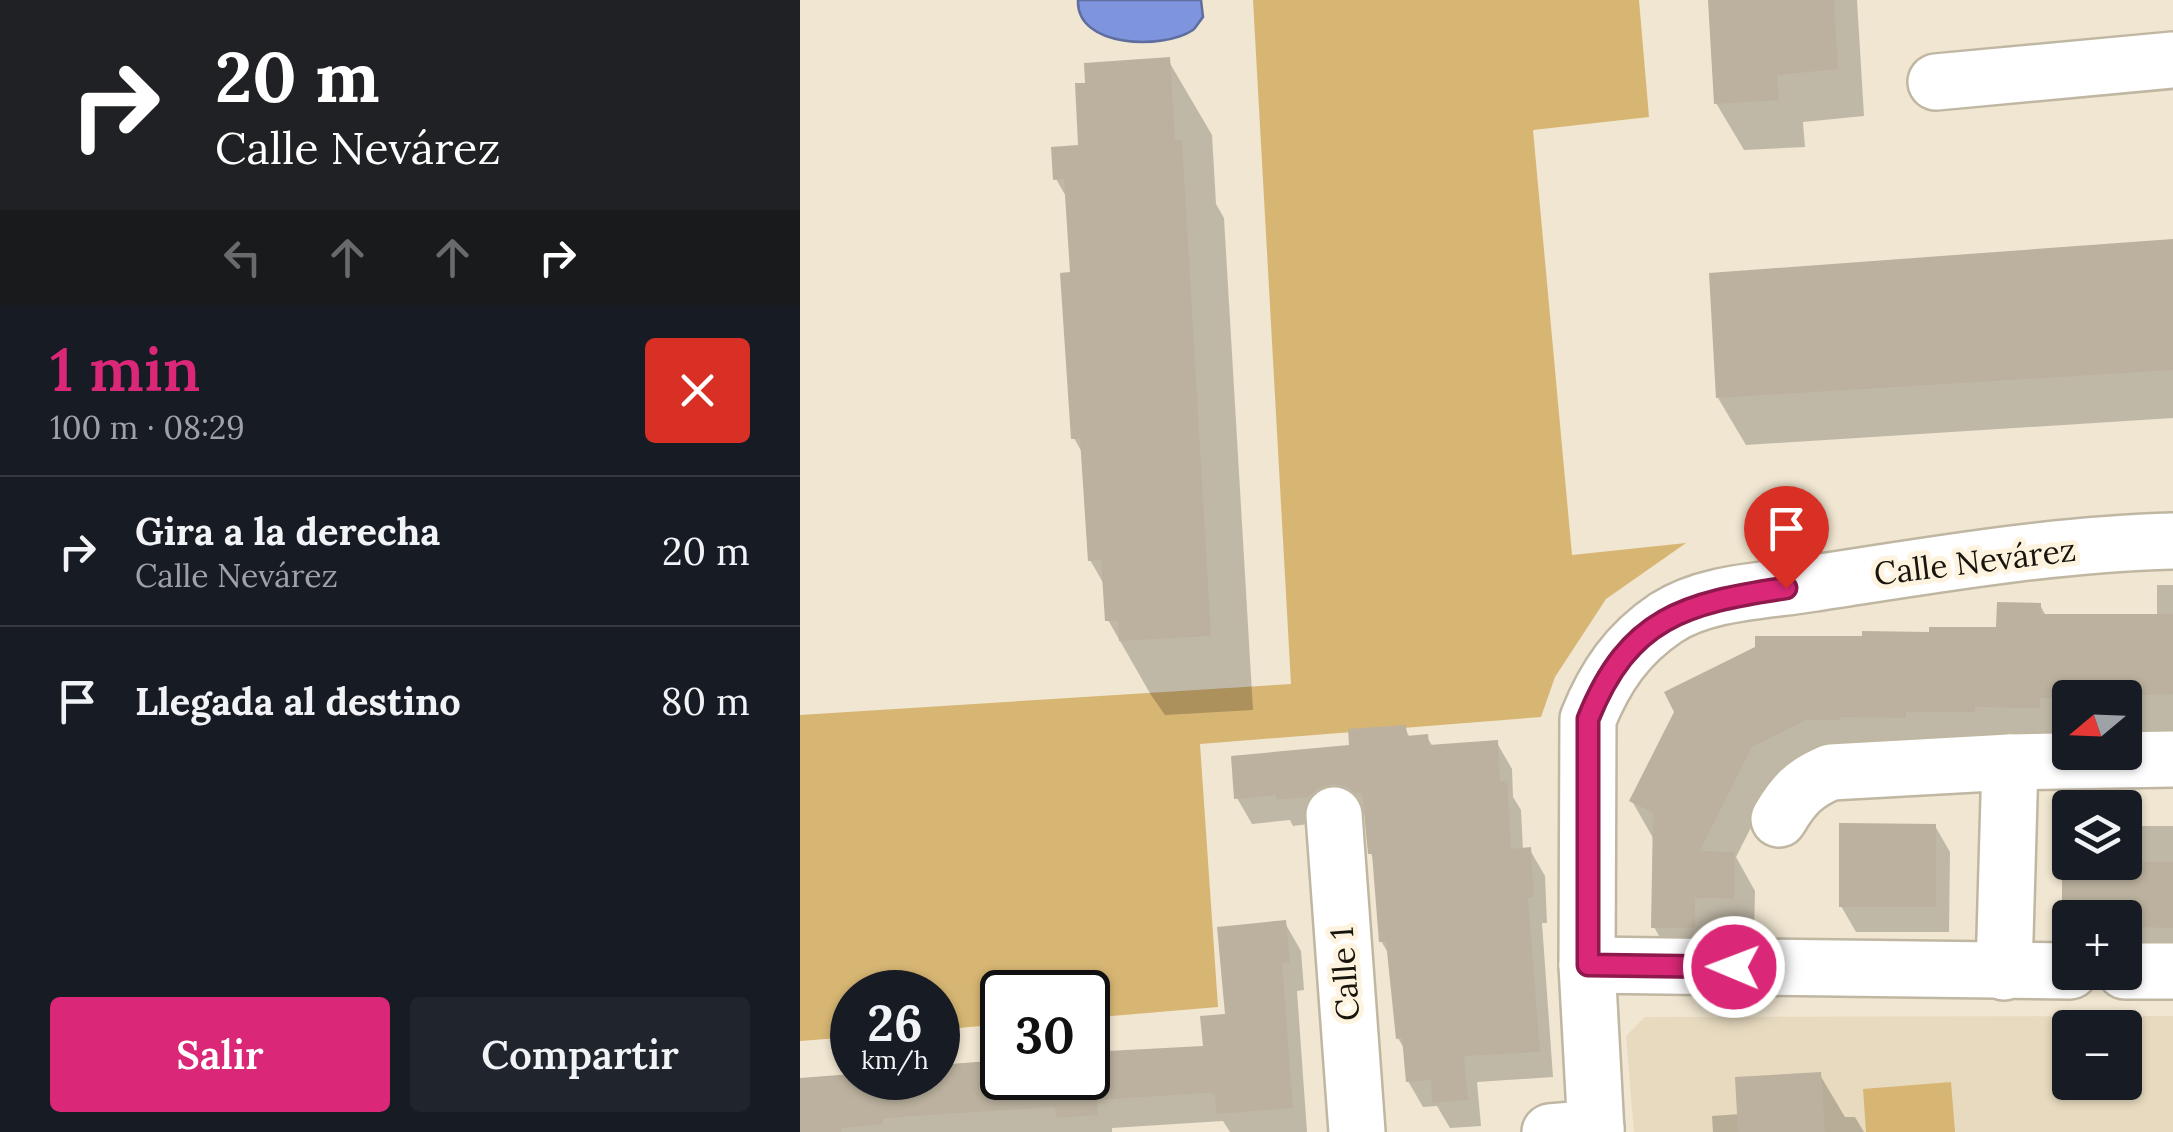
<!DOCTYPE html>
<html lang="es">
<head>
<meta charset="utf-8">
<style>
  body { margin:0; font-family:Lora,serif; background:#20242c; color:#f1f3f6; height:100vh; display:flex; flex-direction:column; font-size:38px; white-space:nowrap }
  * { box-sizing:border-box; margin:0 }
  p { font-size:32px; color:#9ea1a6 }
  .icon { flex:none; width:55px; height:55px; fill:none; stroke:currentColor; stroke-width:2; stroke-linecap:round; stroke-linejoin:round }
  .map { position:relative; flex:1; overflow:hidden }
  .details { display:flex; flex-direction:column; background:#171b24; width:800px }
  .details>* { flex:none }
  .hud { background:#202124; color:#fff; overflow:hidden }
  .needle { width:65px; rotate:251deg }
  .controls { position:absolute; left:1252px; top:680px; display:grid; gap:20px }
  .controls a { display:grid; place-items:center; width:90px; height:90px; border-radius:10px; background:#171b24; box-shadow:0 2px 8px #0004; font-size:50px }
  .speed { position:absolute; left:30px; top:970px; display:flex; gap:20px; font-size:50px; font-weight:700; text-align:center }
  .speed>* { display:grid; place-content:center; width:130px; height:130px; border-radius:50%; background:#171b24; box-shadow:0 2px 8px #0004; line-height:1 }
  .speed small { font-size:25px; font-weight:400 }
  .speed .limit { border:5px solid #111; border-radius:15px; background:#fff; color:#111 }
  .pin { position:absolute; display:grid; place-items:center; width:85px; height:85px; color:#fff; margin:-102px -42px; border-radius:50% 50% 50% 0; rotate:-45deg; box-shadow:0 0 10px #0007 }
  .pin .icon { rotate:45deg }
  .me { position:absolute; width:110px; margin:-55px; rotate:271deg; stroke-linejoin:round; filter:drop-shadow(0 0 8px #0008) }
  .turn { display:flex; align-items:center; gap:35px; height:210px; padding:0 50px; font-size:45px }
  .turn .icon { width:130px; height:130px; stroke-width:2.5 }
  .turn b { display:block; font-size:70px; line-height:85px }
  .lanes { display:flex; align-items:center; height:95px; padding:0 50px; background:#0003; justify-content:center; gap:50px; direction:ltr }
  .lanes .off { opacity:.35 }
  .round { display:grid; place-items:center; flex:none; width:105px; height:105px; border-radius:10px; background:#20242c }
  .summary { display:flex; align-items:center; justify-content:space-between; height:170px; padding:0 50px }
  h1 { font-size:60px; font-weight:600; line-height:75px; color:#db2777 }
  .cta { display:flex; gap:20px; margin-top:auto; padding:20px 50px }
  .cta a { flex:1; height:115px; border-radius:10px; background:#db2777; color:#fff; font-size:40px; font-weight:600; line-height:115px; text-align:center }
  .cta a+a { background:#20242c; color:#f1f3f6 }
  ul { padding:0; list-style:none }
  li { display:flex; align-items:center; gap:30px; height:150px; padding:0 50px; border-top:2px solid #363941 }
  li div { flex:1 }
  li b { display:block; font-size:38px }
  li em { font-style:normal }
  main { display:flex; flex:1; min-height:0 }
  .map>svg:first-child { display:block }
  .built { fill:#e7dabf; fill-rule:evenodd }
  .green { fill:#d7b673 }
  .water { fill:#7e95dd; stroke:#5f6e9f; stroke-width:2.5 }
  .shadow { fill:#0003 }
  .building { fill:#bbb19e }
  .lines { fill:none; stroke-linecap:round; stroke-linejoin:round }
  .minor-casing { stroke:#c0b7a3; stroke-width:60 }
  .minor { stroke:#fff; stroke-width:55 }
  .route-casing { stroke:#8e194d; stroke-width:25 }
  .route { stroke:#db2777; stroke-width:18 }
  .labels { text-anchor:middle; stroke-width:10; stroke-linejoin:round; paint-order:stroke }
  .street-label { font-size:32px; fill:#17140d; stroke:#fdf3de }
</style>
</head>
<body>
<main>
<section class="details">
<div class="hud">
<div class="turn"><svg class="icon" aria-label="right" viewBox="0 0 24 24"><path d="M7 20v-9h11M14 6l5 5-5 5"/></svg><div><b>20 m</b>Calle Nevárez</div></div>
<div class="lanes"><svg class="icon off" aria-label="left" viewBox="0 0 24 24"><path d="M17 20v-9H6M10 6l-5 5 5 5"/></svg><svg class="icon off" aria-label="ahead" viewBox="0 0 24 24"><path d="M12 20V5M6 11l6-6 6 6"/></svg><svg class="icon off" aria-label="ahead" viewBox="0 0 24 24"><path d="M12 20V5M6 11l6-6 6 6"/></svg><svg class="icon" aria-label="right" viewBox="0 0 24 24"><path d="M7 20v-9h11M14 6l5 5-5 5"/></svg></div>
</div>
<div class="summary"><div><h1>1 min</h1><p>100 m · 08:29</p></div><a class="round" style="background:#d93025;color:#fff"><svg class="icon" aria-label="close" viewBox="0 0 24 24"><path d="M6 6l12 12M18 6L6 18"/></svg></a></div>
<ul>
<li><svg class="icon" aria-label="right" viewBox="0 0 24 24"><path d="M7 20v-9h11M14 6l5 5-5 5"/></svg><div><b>Gira a la derecha</b><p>Calle Nevárez</p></div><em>20 m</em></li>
<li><svg class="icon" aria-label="arrive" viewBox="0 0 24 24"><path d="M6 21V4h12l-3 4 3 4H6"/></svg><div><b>Llegada al destino</b></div><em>80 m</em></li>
</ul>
<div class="cta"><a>Salir</a><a>Compartir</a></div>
</section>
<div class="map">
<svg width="1373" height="1132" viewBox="0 0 1373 1132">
  <rect width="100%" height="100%" fill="#f0e6d1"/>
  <path class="built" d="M1373,1016V1132H834L826,1036L845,1017ZM1270,1028H1325V1082H1270Z"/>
  <g class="green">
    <polygon points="453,0 839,0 849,117 733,130 772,555 886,543 806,599 755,677 741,717 400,744 418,1007 288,1018 288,992 202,992 202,1024 138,1030 138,992 52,992 52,1037 0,1041 0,715 491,684"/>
    <polygon points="1151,1082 1155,1132 1066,1132 1063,1089"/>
  </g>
  <path class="water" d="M278,0H401L403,17C401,19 395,29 393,30C363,50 276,48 278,0Z"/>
  <g class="shadow">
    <polygon points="910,0 1057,0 1064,116 1003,122 1005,147 944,150 916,103"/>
    <polygon points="368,60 412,135 416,204 424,218 453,710 365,715 351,695 308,620 305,586 290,560 284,456 274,438 273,274 268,200 256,179 281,147"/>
    <polygon points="1373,241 1373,418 946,445 918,398"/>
    <polygon points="1357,585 1373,585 1373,731 1343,730 1343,738 1325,738 1325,698 1270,698 1270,738 973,784 936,857 955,891 954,935 915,934 915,964 875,964 854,927 853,838 832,801 1065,638 1199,629 1240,605 1246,616 1357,617"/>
    <polygon points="605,728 610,738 627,737 633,747 697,743 712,769 713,797 721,810 723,850 730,850 745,876 747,923 742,923 753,1077 677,1082 681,1126 650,1128 637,1106 623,1107 608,1081 605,1050 598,1038 590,956 581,941 575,861 571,854 567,815 549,809 524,822 493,826 490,820 452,824 437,798 551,747"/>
    <polygon points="1264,825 1270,825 1270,862 1325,862 1325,826 1373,826 1373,971 1325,952 1325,918 1270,918 1265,908"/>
    <polygon points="1135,826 1150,852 1149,932 1056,932 1041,906"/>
    <polygon points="485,923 501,951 504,990 497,991 507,1132 430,1132 423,1121 312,1128 312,1132 0,1132 0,1080 52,1076 138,1078 138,1068 199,1063 197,1027 202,1027 202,1078 288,1078 288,1020 307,1054 405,1048"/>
    <polygon points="1020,1075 1045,1117 1055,1117 1064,1132 913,1132 912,1116 940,1114"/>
  </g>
  <g class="building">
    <polygon points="908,0 1034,0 1038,69 977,75 979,100 914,104"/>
    <polygon points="370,57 375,140 382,140 411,636 319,641 318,621 305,621 301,560 288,561 280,439 271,439 260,273 270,272 264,179 253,180 251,147 278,145 275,83 285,83 284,63"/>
    <polygon points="1373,239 1373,370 916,398 909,273"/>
    <polygon points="1197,602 1241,603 1241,614 1373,614 1373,694 1240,698 1240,708 1175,707 1175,712 1106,712 1106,718 1040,717 1040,720 1006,720 952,747 900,851 935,852 934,898 895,898 895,928 851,928 853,813 829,801 874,712 864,692 955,647 955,636 1062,636 1062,631 1129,632 1129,627 1196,627"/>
    <polygon points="606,725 607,736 628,734 629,745 698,740 700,781 707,781 711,849 731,847 734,897 728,898 740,1052 664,1056 668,1100 632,1103 631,1080 606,1082 602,1038 596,1039 586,942 579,942 572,854 568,854 562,793 555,793 547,787 533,784 517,789 509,797 476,800 476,795 434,799 431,756 549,745 548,729"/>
    <polygon points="1039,823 1136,824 1136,907 1039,907"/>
    <polygon points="1262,862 1373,862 1373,928 1325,927 1321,908 1262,909"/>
    <polygon points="486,920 490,962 482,963 493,1108 416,1114 415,1094 406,1093 297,1100 298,1115 256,1118 255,1107 99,1117 83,1119 83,1124 41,1128 42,1132 0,1132 0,1078 52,1074 52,1078 138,1078 138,1065 202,1060 202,1078 288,1078 288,1052 403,1046 400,1016 425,1014 417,927"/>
    <polygon points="1021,1072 1025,1132 938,1132 935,1077"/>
  </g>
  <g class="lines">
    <g class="minor-casing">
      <g id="minor">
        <polyline points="1136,82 1373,60"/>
        <polyline points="534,815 557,1132"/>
        <path d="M979,819C993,795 1004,783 1031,772L1210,762L1373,759"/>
        <polyline points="787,965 1270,971"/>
        <polyline points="1325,971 1373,971"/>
        <polyline points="1204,972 1210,762"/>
        <polyline points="750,1132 796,1128"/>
        <path d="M796,1132L787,965L788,719C805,677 827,644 866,618C908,591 967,591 1015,583C1133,565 1254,544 1373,541"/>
      </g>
    </g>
    <use href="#minor" class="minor"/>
  </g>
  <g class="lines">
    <g class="route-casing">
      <path id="route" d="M934,967L788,965V719C829,617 885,603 986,588"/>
    </g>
    <use href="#route" class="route"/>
  </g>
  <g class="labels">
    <g class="street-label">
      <text transform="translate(1175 562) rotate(-7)" y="11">Calle Nevárez</text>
      <text transform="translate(545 974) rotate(-94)" y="11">Calle 1</text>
    </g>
  </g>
</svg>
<div class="controls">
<a><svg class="needle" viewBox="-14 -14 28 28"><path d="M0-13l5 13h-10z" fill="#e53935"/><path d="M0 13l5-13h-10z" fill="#9ea1a6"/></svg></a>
<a><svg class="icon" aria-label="layers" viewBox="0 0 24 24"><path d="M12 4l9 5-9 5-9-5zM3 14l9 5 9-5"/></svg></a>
<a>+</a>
<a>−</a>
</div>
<div class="speed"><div>26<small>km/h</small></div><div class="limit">30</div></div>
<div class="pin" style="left:986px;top:588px;background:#d93025"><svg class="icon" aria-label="arrive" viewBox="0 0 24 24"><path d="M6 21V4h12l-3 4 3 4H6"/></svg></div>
<svg class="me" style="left:934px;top:967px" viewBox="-20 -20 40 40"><circle r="17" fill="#db2777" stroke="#fff" stroke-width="3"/><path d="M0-11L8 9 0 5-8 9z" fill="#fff"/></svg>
</div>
</main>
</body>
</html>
